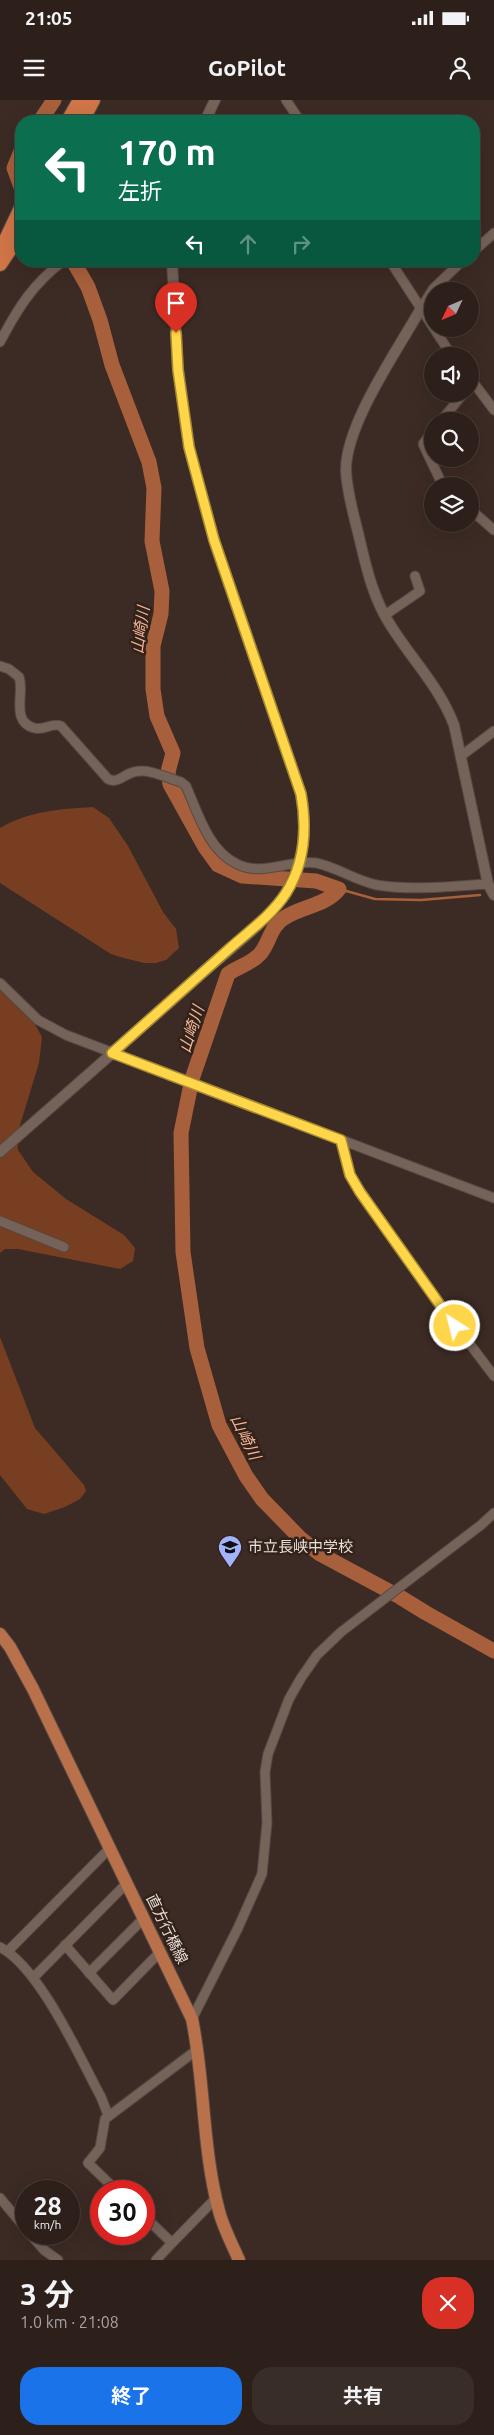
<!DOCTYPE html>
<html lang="ja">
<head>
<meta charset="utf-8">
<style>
  body { margin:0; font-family:Ubuntu,"Noto Sans JP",sans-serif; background:#392d28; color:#f1f3f6; height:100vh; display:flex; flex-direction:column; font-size:19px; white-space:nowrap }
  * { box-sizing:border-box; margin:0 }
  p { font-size:16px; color:#a7a3a3 }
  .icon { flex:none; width:28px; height:28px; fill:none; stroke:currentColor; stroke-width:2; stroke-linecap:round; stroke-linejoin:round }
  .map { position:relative; height:2160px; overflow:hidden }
  .sheet { display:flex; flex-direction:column; background:#2d201b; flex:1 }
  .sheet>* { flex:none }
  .top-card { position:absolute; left:15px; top:15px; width:465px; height:152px; border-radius:20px; box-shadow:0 5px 20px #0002,0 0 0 1px #483e3a; background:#0b6e4f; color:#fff; overflow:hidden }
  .needle { width:32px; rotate:226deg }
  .tools { position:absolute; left:424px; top:182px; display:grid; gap:10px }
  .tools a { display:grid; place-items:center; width:55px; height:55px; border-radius:50%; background:#2d201b; box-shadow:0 5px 20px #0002,0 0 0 1px #483e3a; font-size:25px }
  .speed { position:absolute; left:15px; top:2080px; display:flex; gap:10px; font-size:25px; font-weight:700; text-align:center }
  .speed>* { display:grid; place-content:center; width:65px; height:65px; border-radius:50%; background:#2d201b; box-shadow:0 5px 20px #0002,0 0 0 1px #483e3a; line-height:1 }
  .speed small { font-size:12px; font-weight:400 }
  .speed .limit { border:8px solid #d22; background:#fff; color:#111 }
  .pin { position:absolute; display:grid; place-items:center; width:42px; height:42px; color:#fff; margin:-51px -21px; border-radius:50% 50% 50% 0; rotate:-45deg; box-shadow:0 0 5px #0007 }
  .pin .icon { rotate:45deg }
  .me { position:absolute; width:55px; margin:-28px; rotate:324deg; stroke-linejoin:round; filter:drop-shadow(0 0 4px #0008) }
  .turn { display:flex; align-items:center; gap:18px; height:105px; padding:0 20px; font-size:22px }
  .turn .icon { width:65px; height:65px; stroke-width:2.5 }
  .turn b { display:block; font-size:35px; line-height:42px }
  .lanes { display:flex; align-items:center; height:48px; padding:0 20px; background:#0003; justify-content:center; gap:25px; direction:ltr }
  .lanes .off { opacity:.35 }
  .round { display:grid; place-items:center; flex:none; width:52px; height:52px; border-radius:20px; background:#392d28 }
  .overview { display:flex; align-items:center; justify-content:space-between; height:85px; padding:0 20px }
  h1 { font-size:30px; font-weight:700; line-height:38px }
  .button { display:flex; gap:10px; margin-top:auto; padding:10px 20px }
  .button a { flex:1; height:58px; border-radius:20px; background:#1a73e8; color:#fff; font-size:20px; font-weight:700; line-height:58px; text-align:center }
  .button a+a { background:#392d28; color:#f1f3f6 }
  .status { display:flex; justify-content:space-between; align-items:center; height:35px; padding:0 25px; background:#2d201b; direction:ltr }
  .status svg { height:14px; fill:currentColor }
  header { display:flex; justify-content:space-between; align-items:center; height:65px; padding:0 20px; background:#2d201b; font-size:22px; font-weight:700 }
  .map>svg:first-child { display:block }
  .green { fill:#773e21 }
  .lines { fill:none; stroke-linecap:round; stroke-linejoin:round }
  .stream { stroke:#a8603c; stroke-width:2.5 }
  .river { stroke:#a8603c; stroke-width:15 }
  .minor-casing { stroke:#564942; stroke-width:11 }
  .tertiary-casing { stroke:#564942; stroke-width:12 }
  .primary-casing { stroke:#564942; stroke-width:14 }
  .trunk-casing { stroke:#564942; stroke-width:16 }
  .minor { stroke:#756259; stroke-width:9 }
  .tertiary { stroke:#756259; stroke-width:10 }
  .primary { stroke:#b9714c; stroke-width:12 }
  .trunk { stroke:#d07648; stroke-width:14 }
  .route-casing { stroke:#a68a30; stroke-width:12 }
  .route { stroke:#ffd54a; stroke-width:9 }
  .labels { text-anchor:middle; stroke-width:5; stroke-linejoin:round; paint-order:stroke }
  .poi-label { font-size:15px; fill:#e9ded8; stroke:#32221a; text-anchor:start }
  .street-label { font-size:15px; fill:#e9ded8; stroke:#32221a }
  .water-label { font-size:16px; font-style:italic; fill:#f4b699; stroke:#32221a }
</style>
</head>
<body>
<div class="status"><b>21:05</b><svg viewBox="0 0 49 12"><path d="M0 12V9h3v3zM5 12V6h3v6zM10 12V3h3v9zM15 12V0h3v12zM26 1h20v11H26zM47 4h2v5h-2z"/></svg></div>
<header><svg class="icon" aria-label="menu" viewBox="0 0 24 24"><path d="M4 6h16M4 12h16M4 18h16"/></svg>GoPilot<svg class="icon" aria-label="person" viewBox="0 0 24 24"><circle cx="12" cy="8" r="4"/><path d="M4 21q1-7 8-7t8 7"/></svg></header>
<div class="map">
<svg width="494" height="2160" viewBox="0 0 494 2160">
  <rect width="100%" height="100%" fill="#3c2b24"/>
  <g class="green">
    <path d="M93,707L109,718L128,746L163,812L176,829L179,848L166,860L156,863H144L120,857L111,854L0,783V728C29,711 60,709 93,707Z"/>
    <polygon points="0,890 34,923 42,937 39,963 17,1035 18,1050 33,1072 66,1099 124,1135 135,1148 133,1161 120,1169 18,1149 5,1149 0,1153"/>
    <polygon points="0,1237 35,1328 84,1385 86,1391 80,1399 65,1407 44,1414 27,1409 0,1375"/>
  </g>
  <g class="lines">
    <polyline class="stream" points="339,789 375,799 421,800 480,795"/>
    <g class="river">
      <polyline points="40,21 54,0"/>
      <polyline points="21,51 14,68 21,87"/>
      <path d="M73,161L88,187L100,220L112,265L149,362L154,388L152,441L162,491L161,514L153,546V589L157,616L173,653L168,672L170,684L205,747L218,765L242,776L316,781L339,789C327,805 300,807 284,818C270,827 270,842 260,854C251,864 239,866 228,874L192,979L181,1033L183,1152L197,1248L219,1325L246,1376L262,1399L301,1439L320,1454L400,1497L426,1513L494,1551"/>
    </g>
    <g class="minor-casing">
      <g id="minor">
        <polyline points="286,0 300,21"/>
        <polyline points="474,151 494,133"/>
        <polyline points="390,161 452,256"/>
        <polyline points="420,210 433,189 462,161"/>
        <path d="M0,242C18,208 32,185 63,161"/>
        <polyline points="470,278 494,310"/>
        <polyline points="441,321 463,294"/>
        <polyline points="432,332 423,344 443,386"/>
        <polyline points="470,409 494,430"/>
        <polyline points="385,515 420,491 415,476"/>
        <path d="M0,566L9,569L19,577C25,593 10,621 34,628C44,631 52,622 61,626L108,679C118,684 124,674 134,672C149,668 167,678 181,682L186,686C198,713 208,750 237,764C263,777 289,759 316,763C337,767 356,781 377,785C413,791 452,786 488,784"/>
        <polyline points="461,656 494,631"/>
        <polyline points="0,883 38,920 66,935 494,1098"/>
        <polyline points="341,1040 350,1075 360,1092 444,1210 494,1276"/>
        <polyline points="0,1121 64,1147"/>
        <polyline points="65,1845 113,1900 160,1852"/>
        <path d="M0,1847C40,1868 79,1956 101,1997L108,2015"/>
        <polyline points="8,1851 110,1748"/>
        <polyline points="89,1873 144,1818"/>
        <polyline points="34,1877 127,1783"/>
        <polyline points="192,1919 238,1828 262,1774 267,1723 265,1672 268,1654 289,1599 301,1578 317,1555 341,1532 481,1425 494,1413"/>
        <polyline points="117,2091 88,2063 100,2048 105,2019 198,1949"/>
        <polyline points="0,2098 26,2129"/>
        <polyline points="144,2116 172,2143 156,2160"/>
        <polyline points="30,2134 44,2150 58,2160"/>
        <polyline points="172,2143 216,2098"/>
      </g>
    </g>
    <g class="tertiary-casing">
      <g id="tertiary">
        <polyline points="205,21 215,0"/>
        <path d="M420,210C397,251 345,325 346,371C347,394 355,419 360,441C367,471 374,500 391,526C413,561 439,586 454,625L488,784L494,795"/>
        <path d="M0,1052C67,993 135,934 201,874C225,853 270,819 286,793C304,763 307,728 301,694L214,440L189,347L178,269L172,161"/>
      </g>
    </g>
    <g class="primary-casing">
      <path id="primary" d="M0,1534L10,1547L33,1589L192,1919C205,1982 202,2048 219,2111C223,2127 232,2144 239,2160"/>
    </g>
    <g class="trunk-casing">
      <g id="trunk">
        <polyline points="68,21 80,0"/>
        <polyline points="82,21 93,0"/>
        <polyline points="0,152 21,108"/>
        <polyline points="0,164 21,133"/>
      </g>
    </g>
    <use href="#minor" class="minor"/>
    <use href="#tertiary" class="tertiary"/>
    <use href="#primary" class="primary"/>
    <use href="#trunk" class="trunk"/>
  </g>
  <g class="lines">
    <g class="route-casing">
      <path id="route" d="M176,233L178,270L189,347L214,440L301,694C307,728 305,763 286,793C272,815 248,832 229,849C190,884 151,918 112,953L341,1040L350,1075L360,1092L455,1226"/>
    </g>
    <use href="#route" class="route"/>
  </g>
  <defs>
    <g id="school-pin" transform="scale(1.25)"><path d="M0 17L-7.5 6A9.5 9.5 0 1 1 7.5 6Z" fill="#a3b2fd" stroke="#32221a"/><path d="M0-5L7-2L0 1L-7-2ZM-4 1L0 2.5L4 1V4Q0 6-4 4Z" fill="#111"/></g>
  </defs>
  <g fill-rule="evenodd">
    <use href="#school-pin" x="230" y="1447"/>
  </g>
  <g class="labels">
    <g class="poi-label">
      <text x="248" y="1452">市立長峡中学校</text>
    </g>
    <g class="street-label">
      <text transform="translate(167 1829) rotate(64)" y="5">直方行橋線</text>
    </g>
    <g class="water-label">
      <text transform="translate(140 530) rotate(-82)" y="6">山崎川</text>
      <text transform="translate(191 929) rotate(-72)" y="6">山崎川</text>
      <text transform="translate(246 1337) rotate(64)" y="6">山崎川</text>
    </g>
  </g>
</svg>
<div class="tools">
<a><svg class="needle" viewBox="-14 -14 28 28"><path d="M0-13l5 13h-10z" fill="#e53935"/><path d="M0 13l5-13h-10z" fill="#a7a3a3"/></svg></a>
<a><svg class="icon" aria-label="sound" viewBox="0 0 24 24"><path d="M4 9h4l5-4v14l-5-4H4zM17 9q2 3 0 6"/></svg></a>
<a><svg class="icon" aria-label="search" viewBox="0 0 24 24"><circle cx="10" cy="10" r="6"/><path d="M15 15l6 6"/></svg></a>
<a><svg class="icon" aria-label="layers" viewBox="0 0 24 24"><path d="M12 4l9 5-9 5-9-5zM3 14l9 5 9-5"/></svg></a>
</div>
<div class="speed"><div>28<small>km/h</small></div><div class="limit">30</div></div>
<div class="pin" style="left:176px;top:233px;background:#d93025"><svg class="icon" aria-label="arrive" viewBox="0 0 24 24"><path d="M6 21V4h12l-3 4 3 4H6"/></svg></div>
<svg class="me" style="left:455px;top:1226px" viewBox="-20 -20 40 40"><circle r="17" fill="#ffd54a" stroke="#fff" stroke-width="3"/><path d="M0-11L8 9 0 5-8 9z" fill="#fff"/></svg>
<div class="top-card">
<div class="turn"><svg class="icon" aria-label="left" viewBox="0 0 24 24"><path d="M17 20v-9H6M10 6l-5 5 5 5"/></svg><div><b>170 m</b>左折</div></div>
<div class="lanes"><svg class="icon" aria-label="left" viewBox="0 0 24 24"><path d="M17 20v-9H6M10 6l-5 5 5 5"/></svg><svg class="icon off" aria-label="ahead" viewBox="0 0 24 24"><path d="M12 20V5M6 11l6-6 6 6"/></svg><svg class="icon off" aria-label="right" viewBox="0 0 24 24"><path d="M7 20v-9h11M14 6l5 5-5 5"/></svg></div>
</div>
</div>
<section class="sheet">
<div class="overview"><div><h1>3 分</h1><p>1.0 km · 21:08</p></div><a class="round" style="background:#d93025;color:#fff"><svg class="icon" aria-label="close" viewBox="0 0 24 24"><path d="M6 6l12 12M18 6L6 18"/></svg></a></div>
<div class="button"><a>終了</a><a>共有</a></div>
</section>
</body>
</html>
